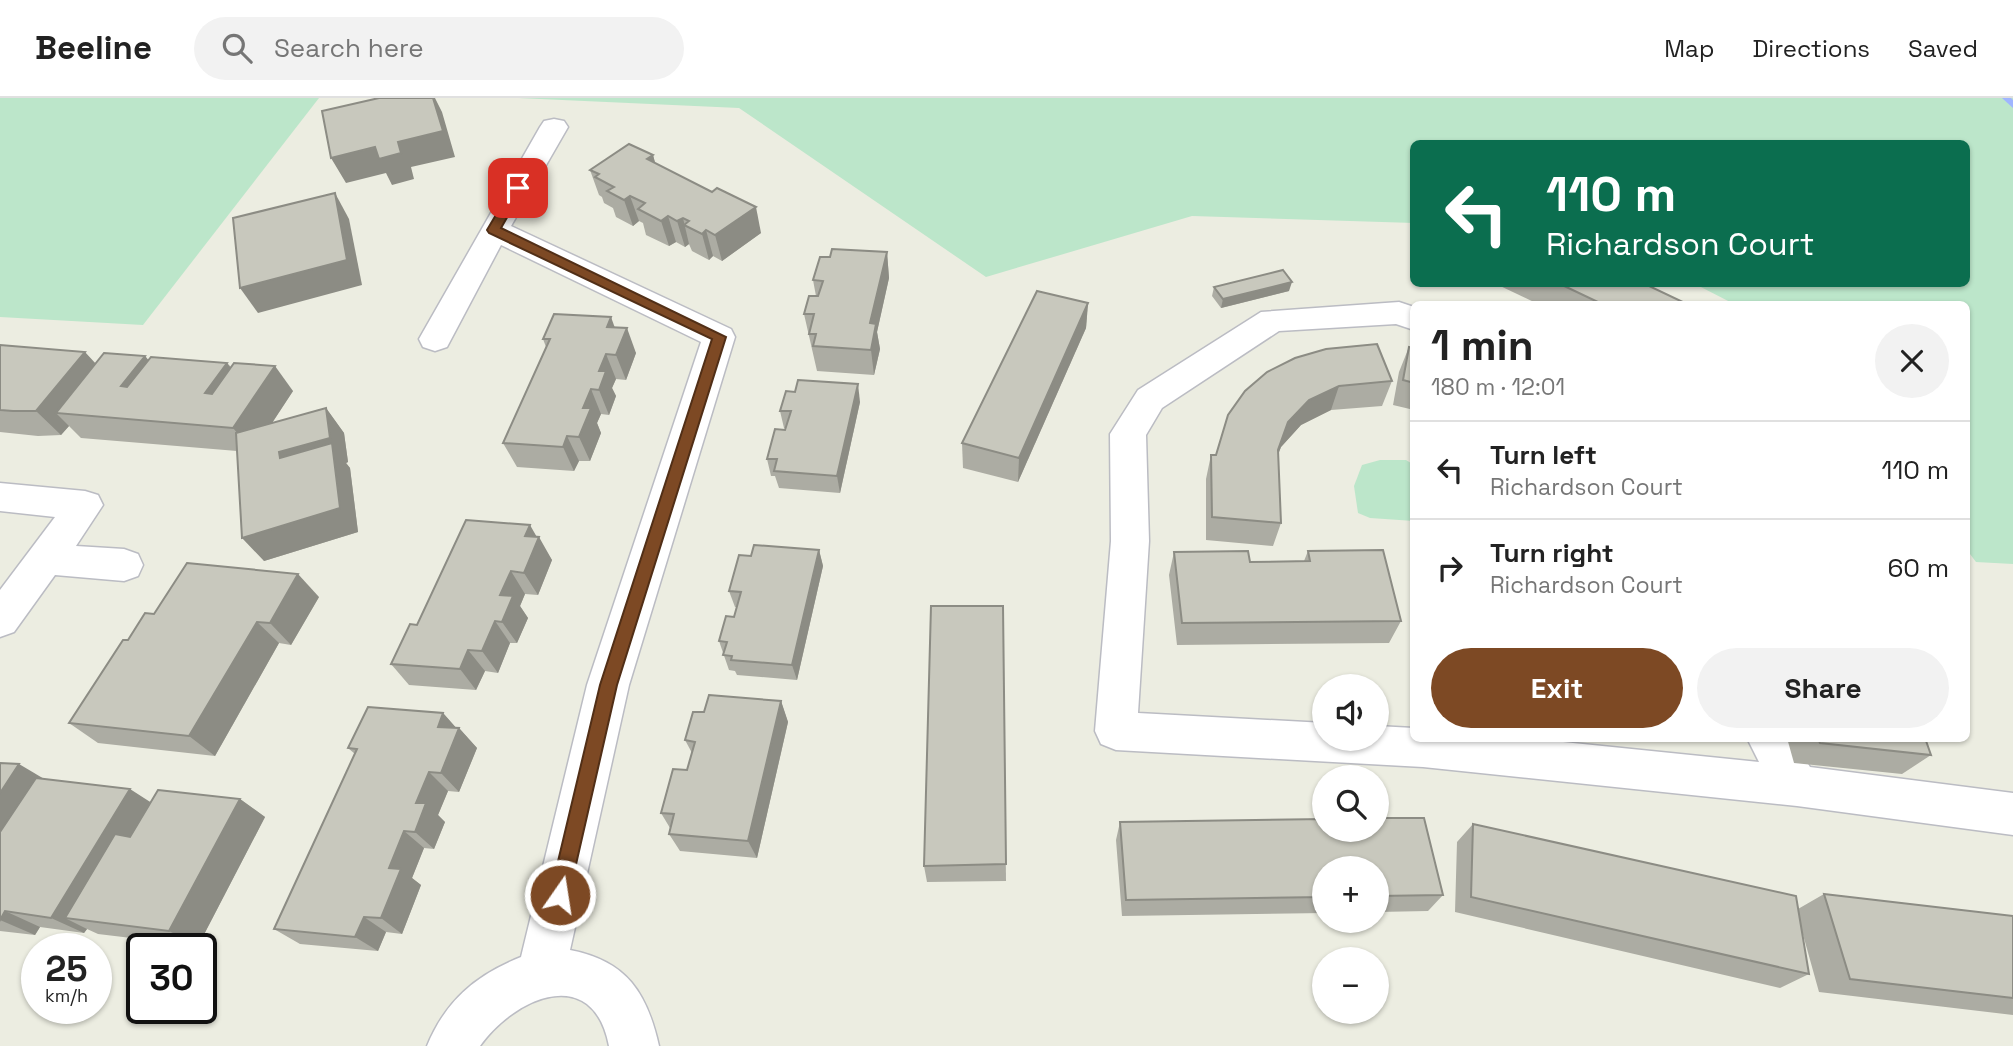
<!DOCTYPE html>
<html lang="en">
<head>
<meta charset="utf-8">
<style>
  body { margin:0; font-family:"Space Grotesk",sans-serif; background:#f2f2f2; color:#222; height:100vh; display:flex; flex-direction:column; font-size:26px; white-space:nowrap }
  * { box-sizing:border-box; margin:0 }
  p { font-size:23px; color:#767676 }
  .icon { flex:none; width:38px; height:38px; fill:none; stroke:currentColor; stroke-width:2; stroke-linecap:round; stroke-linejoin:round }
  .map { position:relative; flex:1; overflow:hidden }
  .drawer { position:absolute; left:1410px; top:203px; width:560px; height:441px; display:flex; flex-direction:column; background:#fff; border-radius:10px; box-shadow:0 2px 5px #0004 }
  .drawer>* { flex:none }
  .guide { position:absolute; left:1410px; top:42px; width:560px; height:147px; border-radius:10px; box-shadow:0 2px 5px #0004; background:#0b6e4f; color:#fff; overflow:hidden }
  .buttons { position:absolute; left:1312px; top:576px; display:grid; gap:14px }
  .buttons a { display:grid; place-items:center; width:77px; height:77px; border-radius:50%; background:#fff; box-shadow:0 2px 5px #0004; font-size:35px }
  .speed { position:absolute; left:21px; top:835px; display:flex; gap:14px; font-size:35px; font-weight:700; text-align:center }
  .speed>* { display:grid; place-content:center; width:91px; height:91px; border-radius:50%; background:#fff; box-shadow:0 2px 5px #0004; line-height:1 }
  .speed small { font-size:18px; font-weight:400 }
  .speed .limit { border:4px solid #111; border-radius:10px; background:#fff; color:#111 }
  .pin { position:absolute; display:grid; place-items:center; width:60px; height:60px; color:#fff; margin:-30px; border-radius:14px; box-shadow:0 4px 10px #0006 }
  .me { position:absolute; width:77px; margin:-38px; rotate:13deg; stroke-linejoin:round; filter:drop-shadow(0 0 5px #0008) }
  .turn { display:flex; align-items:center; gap:24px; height:147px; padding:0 21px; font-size:32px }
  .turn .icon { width:91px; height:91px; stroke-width:2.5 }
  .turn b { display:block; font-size:49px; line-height:60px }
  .round { display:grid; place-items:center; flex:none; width:74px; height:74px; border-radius:37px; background:#f2f2f2 }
  .overview { display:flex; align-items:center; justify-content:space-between; height:119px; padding:0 21px }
  h1 { font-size:42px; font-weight:800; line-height:52px }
  .cta { display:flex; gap:14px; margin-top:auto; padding:14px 21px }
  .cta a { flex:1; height:80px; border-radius:42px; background:#7d4924; color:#fff; font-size:28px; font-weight:800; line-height:80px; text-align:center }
  .cta a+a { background:#f2f2f2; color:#222 }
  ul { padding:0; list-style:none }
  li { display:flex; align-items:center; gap:21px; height:98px; padding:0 21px; border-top:2px solid #e0e0e0 }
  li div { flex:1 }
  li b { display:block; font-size:26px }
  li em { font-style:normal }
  header { display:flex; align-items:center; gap:42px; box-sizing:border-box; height:98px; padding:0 35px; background:#fff; border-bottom:2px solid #e0e0e0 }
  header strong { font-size:33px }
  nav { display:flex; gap:38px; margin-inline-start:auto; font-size:24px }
  .search { width:490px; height:63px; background:#f2f2f2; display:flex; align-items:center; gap:18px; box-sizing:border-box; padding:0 24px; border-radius:38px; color:#767676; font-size:26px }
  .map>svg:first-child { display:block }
  .green { fill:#bce6ca }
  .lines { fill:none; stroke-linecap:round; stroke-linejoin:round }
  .stream { fill:#9fb5ff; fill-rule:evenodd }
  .minor-casing { stroke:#bbbcc3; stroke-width:3 }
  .minor { fill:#fff; fill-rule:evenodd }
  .wall { fill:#acaca3 }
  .shaded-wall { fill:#8c8c84 }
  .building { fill:#c8c8bd; stroke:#8c8c84; stroke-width:2 }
  .route { fill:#7d4924; stroke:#512f17; stroke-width:2 }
</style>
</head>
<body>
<header>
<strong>Beeline</strong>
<div class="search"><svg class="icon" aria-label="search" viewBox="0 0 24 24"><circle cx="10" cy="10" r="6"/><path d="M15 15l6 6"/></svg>Search here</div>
<nav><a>Map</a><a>Directions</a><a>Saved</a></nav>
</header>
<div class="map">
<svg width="2013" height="948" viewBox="0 0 2013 948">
  <rect width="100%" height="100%" fill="#ecede1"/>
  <g class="green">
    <polygon points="0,0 319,0 143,227 0,219"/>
    <polygon points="518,0 2013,0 2013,466 1976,464 1967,452 1967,206 1734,206 1695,186 1967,186 1967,46 1414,46 1414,125 1192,118 986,179 739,10"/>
    <polygon points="1380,362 1406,362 1414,367 1414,423 1370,420 1358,415 1354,388 1362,367"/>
  </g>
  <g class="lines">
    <polygon class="stream" points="2002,0 2011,0 2013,2 2013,10"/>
    <g class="minor-casing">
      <g id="minor">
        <path d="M554,21L564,23L568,29L511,128L731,231L735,239L629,587L570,852C627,863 647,895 659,948H609C593,865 515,899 480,948H427C446,902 476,877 521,859L587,587L701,244L501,147L447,249L435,253L423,249L419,241L540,29L544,23Z"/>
        <polygon points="1399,204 1414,209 1414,232 1396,226 1279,233 1162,310 1146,337 1149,443 1138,615 1325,625 1325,640 1377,640 1377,628 1414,630 1414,640 1523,640 1759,664 1747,640 1792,640 1810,669 2013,695 2013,737 1797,708 1423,669 1116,652 1101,646 1095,633 1111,443 1110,336 1138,292 1261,214"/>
        <polygon points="0,385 85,393 98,397 103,407 76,448 124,451 138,456 143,467 138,478 124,483 55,477 14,534 0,539 0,492 55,419 0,413"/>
      </g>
    </g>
    <use href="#minor" class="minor"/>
  </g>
  <g class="wall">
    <polygon points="653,57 655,65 761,135 722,163 713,158 709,162 692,153 689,146 685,149 676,144 669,148 646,137 643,125 639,123 633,128 616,119 613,110 604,105 602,99 599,97 590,72"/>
    <polygon points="887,154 889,180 877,234 880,251 874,277 817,273 804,216 816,198 813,182 830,159"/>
    <polygon points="1496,186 1645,186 1684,206 1538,206"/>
    <polygon points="1214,189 1289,193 1221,210 1212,198"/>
    <polygon points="1088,205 1086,230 1018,384 963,370 962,345"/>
    <polygon points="615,229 636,255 626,282 616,281 612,290 616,298 609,317 601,316 597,325 601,335 590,363 579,363 574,373 517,369 503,345 546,249 543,241"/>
    <polygon points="0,247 95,266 145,258 148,262 227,265 231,269 293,293 272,325 326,310 344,335 348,364 346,365 350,370 358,434 264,463 237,353 81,340 69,328 61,337 38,338 0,334"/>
    <polygon points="1409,249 1414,250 1414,312 1393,307 1399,274"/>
    <polygon points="1392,283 1382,308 1331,312 1301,327 1281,349 1278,357 1281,425 1273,448 1206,442 1206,381 1211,357 1216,357 1245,293"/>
    <polygon points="860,304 840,395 779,390 775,378 771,378 767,361 786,330 784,330 780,313"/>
    <polygon points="536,439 552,462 538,497 525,496 520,508 528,520 517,545 510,545 498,575 485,573 476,592 409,587 391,566"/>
    <polygon points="819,452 823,468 797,582 737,577 735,573 729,572 719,543 734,519 737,509 735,509 729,493 751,458"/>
    <polygon points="1308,453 1401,523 1389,545 1177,547 1169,477 1174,454 1250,464 1304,463"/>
    <polygon points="319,499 291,547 279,545 215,658 98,645 69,625 128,542"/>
    <polygon points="1003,508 1006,783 927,784 924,768"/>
    <polygon points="781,603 788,624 757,760 680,753 669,736 670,730 661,715 687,672 692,655 685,642 704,614"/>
    <polygon points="443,615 456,630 459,630 477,650 459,694 448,693 438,717 445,724 434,751 424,750 412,780 421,787 402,836 386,834 378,853 300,846 274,831 355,656 348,650"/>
    <polygon points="1787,640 1925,640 1931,657 1902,676 1794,665"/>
    <polygon points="0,665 43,681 150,704 240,701 265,719 198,848 98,836 87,831 84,835 40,829 35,837 0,833"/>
    <polygon points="1377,720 1424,720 1443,797 1428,813 1377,814 1377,770 1325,770 1325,815 1122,818 1116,742 1120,724 1325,721 1325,732 1377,732"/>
    <polygon points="1473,726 1798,811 1824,796 2013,818 2013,917 1819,894 1802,833 1809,876 1780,890 1455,814 1457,744"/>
  </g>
  <g class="shaded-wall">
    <polygon points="433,0 435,0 442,14 455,59 411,69 414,81 392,87 386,75 346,85 331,60 398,44"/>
    <polygon points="653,57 660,83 647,61"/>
    <polygon points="335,95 349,121 362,187 258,215 240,190"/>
    <polygon points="630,98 639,123 633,128 624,102"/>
    <polygon points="756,109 761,135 722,163 715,137"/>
    <polygon points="668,118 676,144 669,148 661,123"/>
    <polygon points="683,120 689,146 685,149 677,123"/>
    <polygon points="706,132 713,158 709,162 702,136"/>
    <polygon points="887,154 889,180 877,234 880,251 874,277 871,252 870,225"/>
    <polygon points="1292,184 1289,193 1221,210 1223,201"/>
    <polygon points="1088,205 1086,230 1018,384 1019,360"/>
    <polygon points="611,219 620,244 607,229"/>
    <polygon points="627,230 636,255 626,282 616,257"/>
    <polygon points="85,254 108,279 56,315 69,328 61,337 36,313"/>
    <polygon points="606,256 616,281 612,290 616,298 609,317 599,292 599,273"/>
    <polygon points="145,258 166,283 144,313 121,288"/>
    <polygon points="227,265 246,290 225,320 205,295"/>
    <polygon points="275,268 293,293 253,354 233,330"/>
    <polygon points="858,286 860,304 840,395 837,378"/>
    <polygon points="1339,288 1331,312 1301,327 1281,349 1270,376 1278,352 1288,324 1309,302"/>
    <polygon points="591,291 601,316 597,325 601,335 590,363 579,339 583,310"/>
    <polygon points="326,310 344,335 348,364 346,365 350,370 358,434 264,463 242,440 280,360 279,354"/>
    <polygon points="567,338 579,363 574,373 563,349"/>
    <polygon points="530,427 538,441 539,439 552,462 538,497 524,475 525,438"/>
    <polygon points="819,452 823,468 797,582 792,567"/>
    <polygon points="511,473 525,496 520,508 528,520 517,545 502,524 500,497"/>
    <polygon points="298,476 319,499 291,547 270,525"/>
    <polygon points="495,523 510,545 498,575 482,553"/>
    <polygon points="257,524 279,545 215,658 189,638"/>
    <polygon points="468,552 485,573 476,592 460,571"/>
    <polygon points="781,603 788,624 757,760 748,743"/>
    <polygon points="443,615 459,633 459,630 477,650 459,694 441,675 438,629"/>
    <polygon points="19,666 51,685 0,786 0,695"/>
    <polygon points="429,674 448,693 438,717 445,724 434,751 415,734 416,705"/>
    <polygon points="130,691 158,709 65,820 87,831 84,835 51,820"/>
    <polygon points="240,701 265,719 198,848 169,833"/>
    <polygon points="404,733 424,750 412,780 421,787 402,836 381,820 389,770"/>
    <polygon points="5,813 40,829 35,837 0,822"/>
    <polygon points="364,819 386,834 378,853 355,839"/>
  </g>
  <g class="building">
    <polygon points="379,0 433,0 443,33 398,44 401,55 379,61 375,49 331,60 322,13"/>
    <polygon points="629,46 653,57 647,61 712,94 717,90 756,109 715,137 706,132 702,136 684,127 689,123 683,120 677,123 668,118 661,123 638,111 645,105 630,98 624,102 607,93 614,89 595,79 599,76 590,72"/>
    <polygon points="335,95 347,162 240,190 233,120"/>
    <polygon points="832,151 887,154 870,225 876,226 871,252 813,248 816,236 809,236 814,216 804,216 809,198 818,198 823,183 813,182 820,159 830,159"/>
    <polygon points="1283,172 1292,184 1223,201 1214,189"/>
    <polygon points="1560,186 1645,186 1685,205 1683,206 1602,206"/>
    <polygon points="1037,193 1088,205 1019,360 962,345"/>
    <polygon points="554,216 611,219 607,229 627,230 616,257 606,256 599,273 606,273 599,292 591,291 583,310 591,310 579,339 567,338 563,349 503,345 550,241 543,241"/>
    <polygon points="1377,246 1392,283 1339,288 1309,302 1288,324 1278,352 1281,425 1212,419 1211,357 1216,357 1228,317 1245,293 1267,274 1295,260 1326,251"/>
    <polygon points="0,247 85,254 36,313 13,313 0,312"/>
    <polygon points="1409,249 1414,250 1414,285 1403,282"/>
    <polygon points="104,255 145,258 121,288 127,289 151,259 227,265 205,295 212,296 234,265 275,268 233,330 56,315"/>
    <polygon points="798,282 858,286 837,378 774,373 777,361 767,361 775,331 785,332 791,313 780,313 786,293 795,294"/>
    <polygon points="326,310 330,340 279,354 280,360 332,345 340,410 242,440 236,335"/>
    <polygon points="466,422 530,427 525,438 539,439 524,475 511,473 500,497 513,498 502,524 495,523 482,553 468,552 460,571 391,566 410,526 417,527"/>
    <polygon points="754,447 819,452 792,567 731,562 732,558 723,557 727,544 719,543 726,518 734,519 741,494 729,493 739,457 751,458"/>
    <polygon points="1383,452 1401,523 1182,525 1174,454 1248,453 1250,464 1310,463 1308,453"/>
    <polygon points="187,465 298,476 270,525 257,524 189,638 69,625 123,542 128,542 145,515 154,516"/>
    <polygon points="931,508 1003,508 1006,766 924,768"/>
    <polygon points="709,597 781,603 748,743 669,736 674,716 661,715 673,671 687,672 695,644 685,642 693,614 704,614"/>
    <polygon points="368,609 443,615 438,629 459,630 441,675 429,674 416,705 426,705 415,734 404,733 389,770 401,771 381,820 364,819 355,839 274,831 357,651 348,650"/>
    <polygon points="1818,640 1925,640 1931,657 1820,645"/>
    <polygon points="0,665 19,666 0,695"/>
    <polygon points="36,680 130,691 51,820 5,813 0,822 0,734"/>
    <polygon points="158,692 240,701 169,833 65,820 115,736 130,739"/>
    <polygon points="1377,720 1424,720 1443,797 1377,798 1377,770 1325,770 1325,799 1126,802 1120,724 1325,721 1325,732 1377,732"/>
    <polygon points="1473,726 1796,798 1809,876 1471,799"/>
    <polygon points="1824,796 2013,818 2013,900 1850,881"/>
  </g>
  <polygon class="route" points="518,87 524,90 501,130 726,239 617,587 569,797 566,804 560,806 553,804 550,797 600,587 712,241 489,135 487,132 512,90"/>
</svg>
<div class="buttons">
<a><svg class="icon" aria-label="sound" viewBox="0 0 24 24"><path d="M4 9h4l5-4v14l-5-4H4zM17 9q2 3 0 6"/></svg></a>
<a><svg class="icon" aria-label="search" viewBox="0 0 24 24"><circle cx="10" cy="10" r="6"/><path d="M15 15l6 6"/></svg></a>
<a>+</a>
<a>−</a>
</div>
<div class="speed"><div>25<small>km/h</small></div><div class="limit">30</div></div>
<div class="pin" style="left:518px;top:90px;background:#d93025"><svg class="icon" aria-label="arrive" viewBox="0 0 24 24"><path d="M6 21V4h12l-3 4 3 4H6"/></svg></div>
<svg class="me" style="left:560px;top:797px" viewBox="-20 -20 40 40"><circle r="17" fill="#7d4924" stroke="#fff" stroke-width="3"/><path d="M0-11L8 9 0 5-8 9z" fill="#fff"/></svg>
<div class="guide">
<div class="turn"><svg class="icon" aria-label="left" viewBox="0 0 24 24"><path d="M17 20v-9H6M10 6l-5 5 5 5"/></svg><div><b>110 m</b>Richardson Court</div></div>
</div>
<section class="drawer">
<div class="overview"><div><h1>1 min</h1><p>180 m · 12:01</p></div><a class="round"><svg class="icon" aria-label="close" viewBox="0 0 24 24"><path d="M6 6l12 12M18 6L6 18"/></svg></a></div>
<ul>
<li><svg class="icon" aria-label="left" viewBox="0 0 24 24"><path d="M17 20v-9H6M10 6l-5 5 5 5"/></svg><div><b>Turn left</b><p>Richardson Court</p></div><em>110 m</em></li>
<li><svg class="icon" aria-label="right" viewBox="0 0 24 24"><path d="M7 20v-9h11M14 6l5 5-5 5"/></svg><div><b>Turn right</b><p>Richardson Court</p></div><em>60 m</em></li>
</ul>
<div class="cta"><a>Exit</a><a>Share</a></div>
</section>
</div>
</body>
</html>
